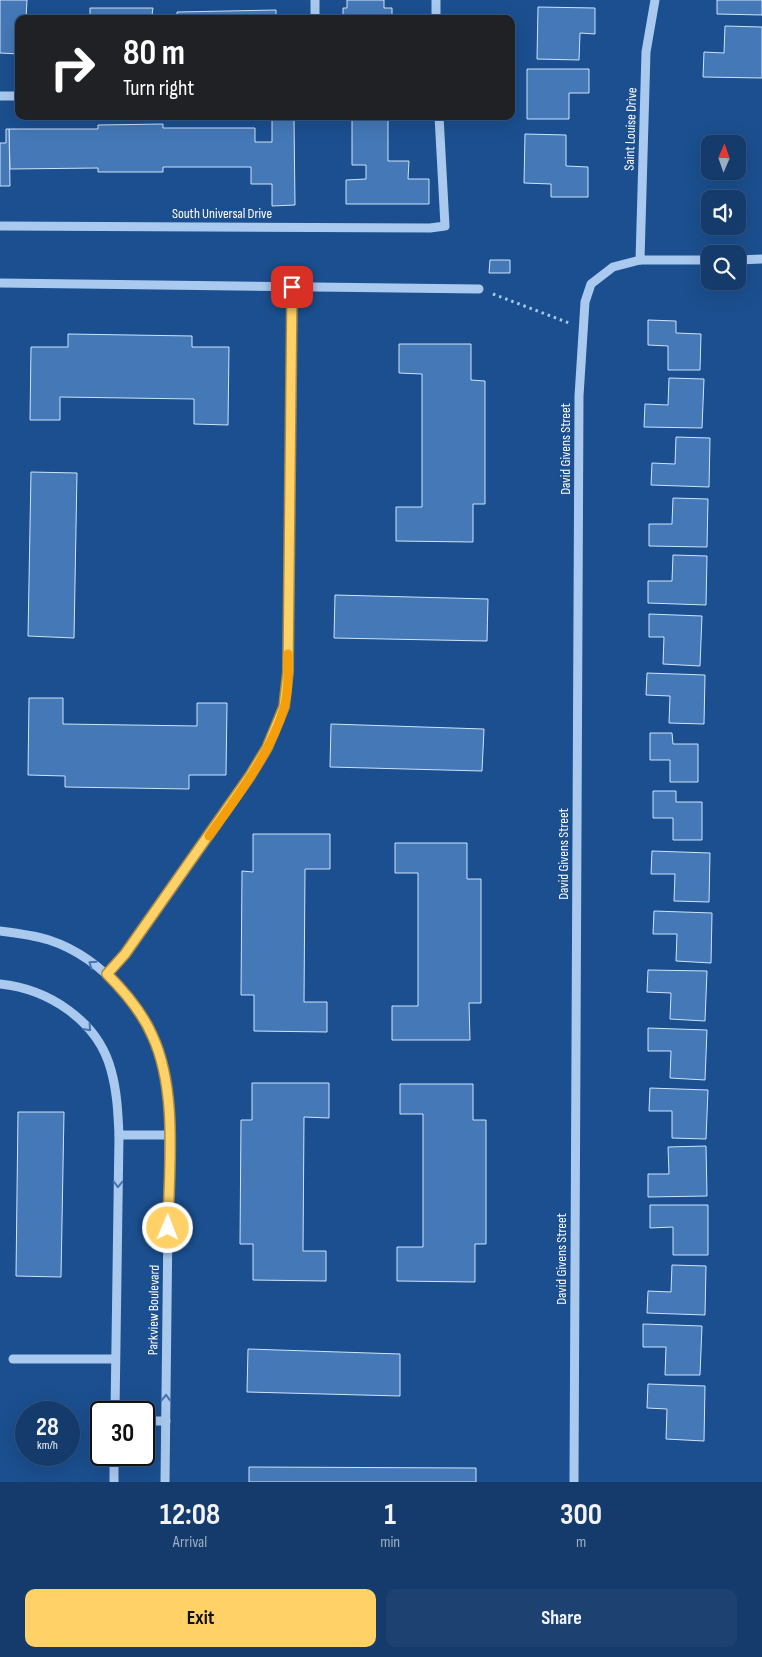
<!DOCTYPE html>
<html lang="en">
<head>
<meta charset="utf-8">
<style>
  body { margin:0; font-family:"Sofia Sans Condensed",sans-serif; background:#1d4271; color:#f1f3f6; height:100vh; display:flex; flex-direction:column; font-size:19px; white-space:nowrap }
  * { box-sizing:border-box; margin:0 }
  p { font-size:16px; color:#9dadc1 }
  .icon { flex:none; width:28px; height:28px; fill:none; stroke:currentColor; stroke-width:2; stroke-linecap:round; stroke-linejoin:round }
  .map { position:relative; height:1482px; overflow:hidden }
  .sheet { display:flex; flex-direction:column; background:#143b6b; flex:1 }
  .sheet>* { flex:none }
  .guide { position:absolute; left:15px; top:15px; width:500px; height:105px; border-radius:10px; box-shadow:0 5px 20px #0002,0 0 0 1px #33557e; background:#202124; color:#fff; overflow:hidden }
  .needle { width:32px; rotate:2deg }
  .tools { position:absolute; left:701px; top:135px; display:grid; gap:10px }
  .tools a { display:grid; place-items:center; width:45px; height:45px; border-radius:10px; background:#143b6b; box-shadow:0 5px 20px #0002,0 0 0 1px #33557e; font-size:25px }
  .speed { position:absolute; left:15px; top:1401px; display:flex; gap:10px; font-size:25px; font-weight:700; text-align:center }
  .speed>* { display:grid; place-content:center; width:65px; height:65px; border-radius:50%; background:#143b6b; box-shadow:0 5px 20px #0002,0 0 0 1px #33557e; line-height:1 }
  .speed small { font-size:12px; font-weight:400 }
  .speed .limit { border:2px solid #111; border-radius:8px; background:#fff; color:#111 }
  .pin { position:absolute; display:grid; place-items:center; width:42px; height:42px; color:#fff; margin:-21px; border-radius:10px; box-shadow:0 2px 8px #0006 }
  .me { position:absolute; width:55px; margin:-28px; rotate:1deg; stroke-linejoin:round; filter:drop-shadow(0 0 4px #0008) }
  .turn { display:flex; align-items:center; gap:18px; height:105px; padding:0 25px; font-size:22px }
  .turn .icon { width:65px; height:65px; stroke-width:2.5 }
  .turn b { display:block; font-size:35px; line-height:42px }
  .eta { display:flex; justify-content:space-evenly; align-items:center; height:85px; text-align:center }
  .eta b { font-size:30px; font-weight:700; line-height:35px }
  .cta { display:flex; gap:10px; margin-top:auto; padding:10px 25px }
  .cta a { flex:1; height:58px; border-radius:10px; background:#ffd166; color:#111; font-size:20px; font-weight:700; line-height:58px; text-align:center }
  .cta a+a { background:#1d4271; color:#f1f3f6 }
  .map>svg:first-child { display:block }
  .building { fill:#4478b7; stroke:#cfe3fa }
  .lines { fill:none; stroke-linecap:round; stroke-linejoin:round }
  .path { stroke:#a9c9ee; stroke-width:3; stroke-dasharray:2.5 4; stroke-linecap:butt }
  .minor { stroke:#a9c9ee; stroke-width:9 }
  .oneway { stroke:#4674ac }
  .route-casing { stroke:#a68842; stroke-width:12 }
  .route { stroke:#ffd166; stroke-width:9 }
  .slow { stroke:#f59e0b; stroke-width:9 }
  .labels { text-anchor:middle; stroke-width:5; stroke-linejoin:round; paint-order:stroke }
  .street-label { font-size:14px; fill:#fff; stroke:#1b4f8f }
</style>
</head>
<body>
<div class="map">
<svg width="762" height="1482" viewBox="0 0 762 1482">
  <rect width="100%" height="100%" fill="#1b4f8f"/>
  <g class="building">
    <polygon points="0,0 27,0 26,19 19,19 19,54 0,53"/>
    <polygon points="347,0 384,0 384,8 392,8 392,19 343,19 343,8 347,8"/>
    <polygon points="717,0 762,0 762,15 717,14"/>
    <polygon points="538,7 595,8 595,34 580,33 579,60 537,59"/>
    <polygon points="90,8 153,8 152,15 177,15 177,12 276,10 276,19 90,19"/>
    <polygon points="725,26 762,27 762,78 703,77 704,52 724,53"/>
    <polygon points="527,69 589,69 589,93 569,93 569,119 527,119"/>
    <polygon points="352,116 388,116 388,161 409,161 408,179 429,179 429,204 346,204 346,180 366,179 366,165 352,165"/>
    <polygon points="272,120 294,120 295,205 272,206 272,184 251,184 251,167 163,167 163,172 98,172 98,168 10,169 9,129 98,129 98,125 163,124 163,128 255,128 255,142 272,142"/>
    <polygon points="6,129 9,129 10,186 0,186 0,143 6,143"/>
    <polygon points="525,134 566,135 566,166 588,167 588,197 551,197 551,184 524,183"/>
    <polygon points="490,260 510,260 510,273 489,273"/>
    <polygon points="648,320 676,321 676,333 701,334 700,370 668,370 668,346 648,345"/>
    <polygon points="68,334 192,336 192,347 229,347 228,425 194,424 194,399 60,397 60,420 30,420 31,347 68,347"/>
    <polygon points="399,344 471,344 471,380 485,381 485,504 473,504 473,542 396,541 396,507 422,507 422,374 399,373"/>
    <polygon points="669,378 704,379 702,428 644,427 645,404 668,405"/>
    <polygon points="676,437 710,438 709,487 651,485 652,463 675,464"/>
    <polygon points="31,472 77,473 74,638 28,636"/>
    <polygon points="673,498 708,499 707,547 649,546 649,524 672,524"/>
    <polygon points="673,555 707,556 706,605 648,603 648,581 672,581"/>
    <polygon points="335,595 488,599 487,641 334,638"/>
    <polygon points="649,614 702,616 700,666 663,664 664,637 649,637"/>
    <polygon points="647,673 705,675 704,724 669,723 670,696 646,695"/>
    <polygon points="29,698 63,698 63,724 197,726 197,703 227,703 226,775 189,775 189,789 65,787 65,776 28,775"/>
    <polygon points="331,724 484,729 482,771 330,767"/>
    <polygon points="650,733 672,733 673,744 698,744 698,782 670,782 670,760 650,760"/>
    <polygon points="653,791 676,791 676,802 702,802 702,840 673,840 673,818 653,818"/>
    <polygon points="253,834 330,834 330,869 305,869 304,1002 327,1002 327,1032 254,1031 254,995 241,995 242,871 253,872"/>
    <polygon points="395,843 467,843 467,879 481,879 481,1003 469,1003 470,1040 392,1040 392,1006 418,1006 418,873 395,873"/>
    <polygon points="652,851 710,853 709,902 674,901 675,874 651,874"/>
    <polygon points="654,911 712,913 711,963 676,961 677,934 653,934"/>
    <polygon points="648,970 707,971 705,1021 670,1019 671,993 647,992"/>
    <polygon points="648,1028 707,1030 705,1080 670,1078 671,1051 648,1051"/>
    <polygon points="252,1083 329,1083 329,1118 304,1117 303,1251 326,1251 326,1281 253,1280 253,1244 240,1244 241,1120 252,1120"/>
    <polygon points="400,1084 473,1084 473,1120 486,1120 486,1244 475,1244 475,1282 397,1281 397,1247 423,1247 423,1114 400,1114"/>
    <polygon points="650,1088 708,1090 706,1139 672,1138 672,1111 649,1111"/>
    <polygon points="18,1112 64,1112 61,1277 16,1276"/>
    <polygon points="706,1146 707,1196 648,1197 648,1174 669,1174 668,1147"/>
    <polygon points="650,1205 708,1205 708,1255 673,1255 673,1227 650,1228"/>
    <polygon points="672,1265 706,1266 705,1315 647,1313 648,1291 671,1292"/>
    <polygon points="643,1324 702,1326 700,1375 665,1375 666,1347 643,1347"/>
    <polygon points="248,1349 400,1354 400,1396 247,1392"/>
    <polygon points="648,1384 705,1386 704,1441 666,1439 667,1409 647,1408"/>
    <polygon points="249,1467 476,1468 476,1482 249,1482"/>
  </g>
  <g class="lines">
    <polyline class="path" points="493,294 569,323"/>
    <g class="minor">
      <polyline points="315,0 315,19"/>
      <polyline points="436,0 436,19"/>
      <polyline points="0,96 19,96"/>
      <polyline points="0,226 430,228 445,226 439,116"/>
      <polyline points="640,260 646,52 655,0"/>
      <polyline points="738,260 762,259"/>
      <polyline points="0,283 479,289"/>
      <path d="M0,931C16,933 33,935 49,940C104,958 152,1015 164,1071C169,1092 169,1114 169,1135L165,1482"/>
      <polyline points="107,974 125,954 250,776 267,748 284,707 288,672 292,287"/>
      <path d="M0,984C49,989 98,1021 111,1070C117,1091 118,1113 119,1135L115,1412"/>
      <polyline points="119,1135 169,1135"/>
      <polyline points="13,1359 115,1359"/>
      <polyline points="144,1421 166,1421"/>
      <polyline points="114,1482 114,1455"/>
      <polyline points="574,1482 579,396 585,302 591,284 613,267 640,260 710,260"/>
    </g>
  </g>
  <defs><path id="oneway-chevron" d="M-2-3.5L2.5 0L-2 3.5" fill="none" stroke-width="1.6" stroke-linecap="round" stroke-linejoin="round" transform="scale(1.25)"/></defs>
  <g class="oneway">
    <use href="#oneway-chevron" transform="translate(92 964) rotate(-145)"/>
    <use href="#oneway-chevron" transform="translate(88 1028) rotate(48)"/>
    <use href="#oneway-chevron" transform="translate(118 1184) rotate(91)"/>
    <use href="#oneway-chevron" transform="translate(166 1398) rotate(-89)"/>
  </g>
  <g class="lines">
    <g class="route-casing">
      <path id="route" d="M168,1228C169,1168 178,1090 152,1035C142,1012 125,992 107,974L125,954L250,776L267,748L284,707L288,672L292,287"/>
    </g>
    <use href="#route" class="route"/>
    <path class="slow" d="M209,836C236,798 271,753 284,708C289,691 288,671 288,654"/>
  </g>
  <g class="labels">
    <g class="street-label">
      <text transform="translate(630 129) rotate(-88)" y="5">Saint Louise Drive</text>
      <text x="222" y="218">South Universal Drive</text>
      <text transform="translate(565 449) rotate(-90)" y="5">David Givens Street</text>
      <text transform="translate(563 854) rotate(-90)" y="5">David Givens Street</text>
      <text transform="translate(561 1259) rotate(-90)" y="5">David Givens Street</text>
      <text transform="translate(153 1310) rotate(-89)" y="5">Parkview Boulevard</text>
    </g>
  </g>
</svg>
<div class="tools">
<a><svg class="needle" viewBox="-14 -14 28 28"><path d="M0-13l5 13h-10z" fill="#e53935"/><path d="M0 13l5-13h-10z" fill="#9dadc1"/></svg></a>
<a><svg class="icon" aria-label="sound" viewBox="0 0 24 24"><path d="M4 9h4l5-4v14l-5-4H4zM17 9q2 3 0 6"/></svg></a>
<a><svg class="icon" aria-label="search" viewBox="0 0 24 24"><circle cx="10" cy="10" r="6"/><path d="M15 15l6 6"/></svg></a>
</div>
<div class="speed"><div>28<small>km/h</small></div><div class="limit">30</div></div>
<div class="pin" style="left:292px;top:287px;background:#d93025"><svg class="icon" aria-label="arrive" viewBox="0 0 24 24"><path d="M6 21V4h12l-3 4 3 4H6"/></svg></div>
<svg class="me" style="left:168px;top:1228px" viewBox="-20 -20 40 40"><circle r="17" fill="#ffd166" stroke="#fff" stroke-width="3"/><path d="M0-11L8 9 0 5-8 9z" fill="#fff"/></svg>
<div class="guide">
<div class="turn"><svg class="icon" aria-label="right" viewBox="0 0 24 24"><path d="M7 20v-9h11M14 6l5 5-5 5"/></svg><div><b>80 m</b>Turn right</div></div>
</div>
</div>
<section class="sheet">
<div class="eta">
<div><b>12:08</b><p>Arrival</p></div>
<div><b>1</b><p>min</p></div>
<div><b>300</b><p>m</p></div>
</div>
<div class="cta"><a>Exit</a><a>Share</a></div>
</section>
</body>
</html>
